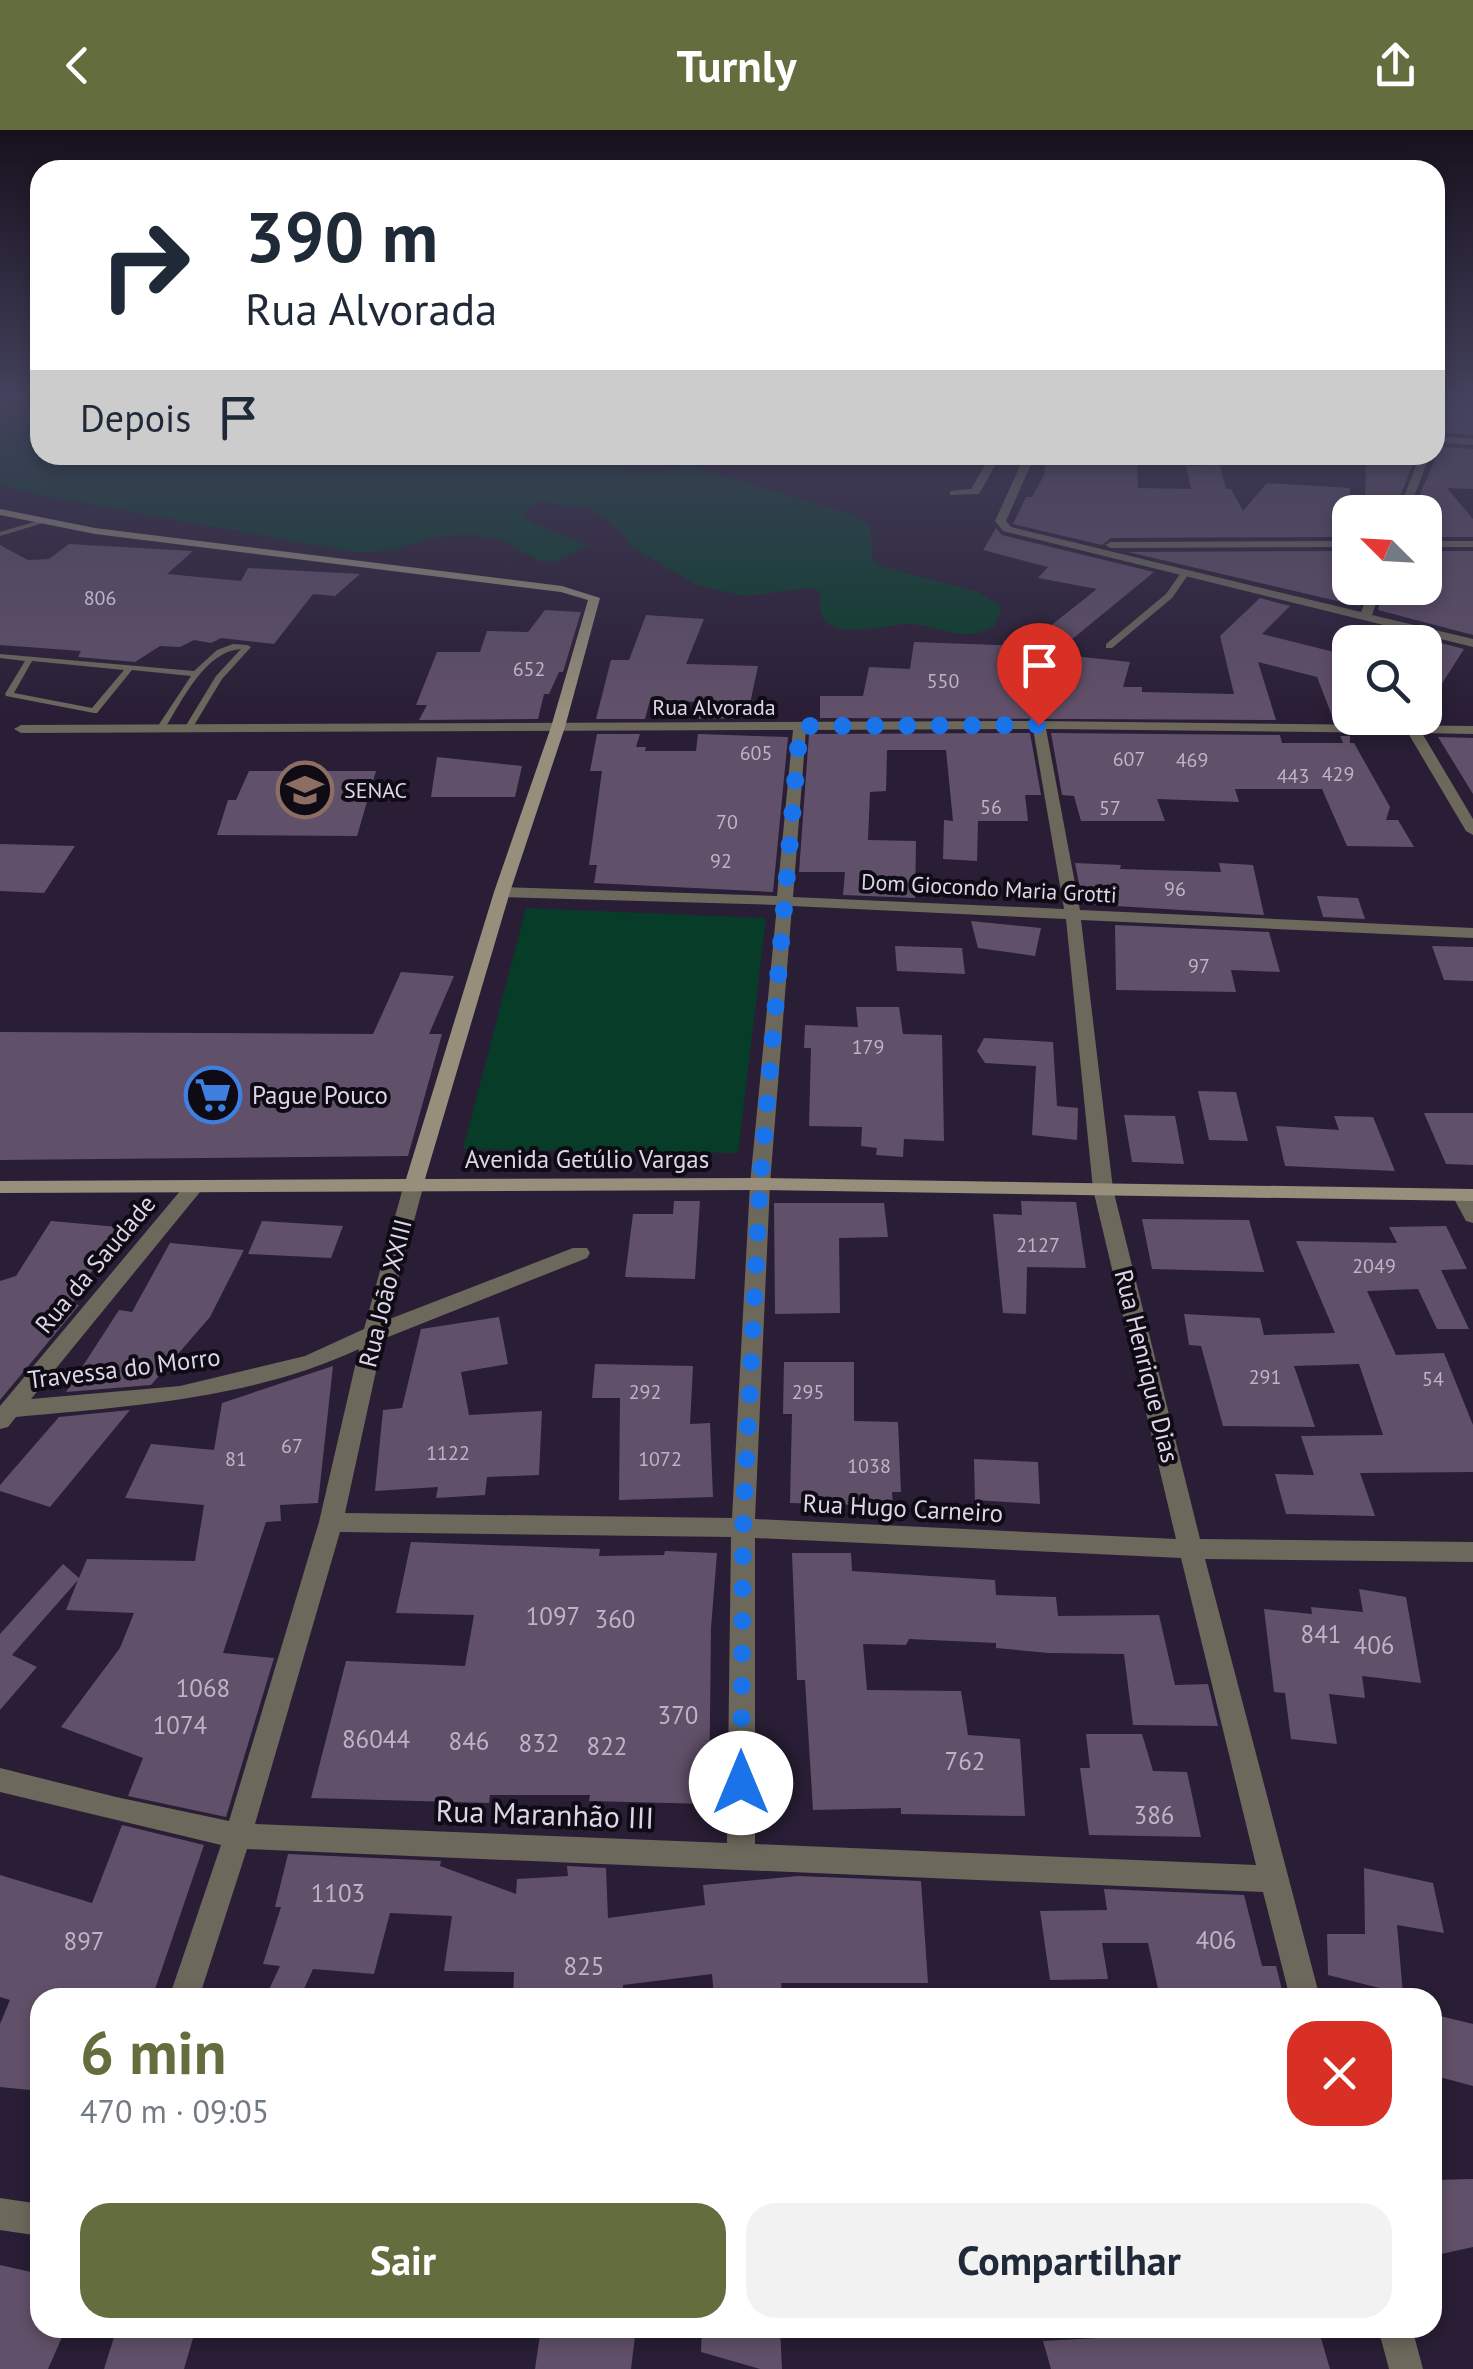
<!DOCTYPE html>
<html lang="pt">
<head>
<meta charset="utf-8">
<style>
  body { margin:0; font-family:"PT Sans",sans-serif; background:#f2f2f3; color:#1f2937; height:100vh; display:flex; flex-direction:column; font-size:38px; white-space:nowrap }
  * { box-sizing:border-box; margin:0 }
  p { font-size:32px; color:#747a83 }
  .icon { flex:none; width:55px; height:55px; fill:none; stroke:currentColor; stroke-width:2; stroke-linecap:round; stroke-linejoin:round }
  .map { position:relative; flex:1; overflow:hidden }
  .panel { position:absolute; left:30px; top:1858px; width:1412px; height:350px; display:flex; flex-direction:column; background:#fff; border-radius:30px; box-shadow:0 5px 15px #0003 }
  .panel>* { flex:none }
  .hud { position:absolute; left:30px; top:30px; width:1415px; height:305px; border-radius:30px; box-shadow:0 5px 15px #0003; background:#fff; color:#1f2937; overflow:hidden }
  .needle { width:65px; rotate:294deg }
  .fabs { position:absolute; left:1332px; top:365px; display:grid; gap:20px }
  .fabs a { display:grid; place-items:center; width:110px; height:110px; border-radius:20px; background:#fff; box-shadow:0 5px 15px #0003; font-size:50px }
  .pin { position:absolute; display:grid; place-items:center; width:85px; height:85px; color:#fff; margin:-102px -42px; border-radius:50% 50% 50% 0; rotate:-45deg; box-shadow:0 0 10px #0007 }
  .pin .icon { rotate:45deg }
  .me { position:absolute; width:110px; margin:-55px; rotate:0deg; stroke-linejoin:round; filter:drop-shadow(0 0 8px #0008) }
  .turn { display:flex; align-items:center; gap:35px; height:210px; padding:0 50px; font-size:45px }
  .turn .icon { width:130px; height:130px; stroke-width:2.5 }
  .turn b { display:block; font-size:70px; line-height:85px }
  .then { display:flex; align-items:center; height:95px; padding:0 50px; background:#0003; gap:20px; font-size:38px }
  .round { display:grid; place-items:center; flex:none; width:105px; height:105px; border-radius:30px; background:#f2f2f3 }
  .overview { display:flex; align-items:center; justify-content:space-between; height:170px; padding:0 50px }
  h1 { font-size:60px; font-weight:700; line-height:75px; color:#646d3e }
  .cta { display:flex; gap:20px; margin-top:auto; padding:20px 50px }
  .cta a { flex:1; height:115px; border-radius:30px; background:#646d3e; color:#fff; font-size:40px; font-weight:700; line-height:115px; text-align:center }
  .cta a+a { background:#f2f2f3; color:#1f2937 }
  header { display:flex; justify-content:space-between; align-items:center; height:130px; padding:0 50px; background:#646d3e; color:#fff; font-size:45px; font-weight:700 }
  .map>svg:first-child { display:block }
  .green { fill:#073d28 }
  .building { fill:#615069 }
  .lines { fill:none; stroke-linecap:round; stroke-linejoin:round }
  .lane { fill:#6d685c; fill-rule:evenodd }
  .street { fill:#6d685c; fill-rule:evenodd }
  .secondary { fill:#978f7b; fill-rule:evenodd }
  .route { stroke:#1a73e8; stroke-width:18; stroke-dasharray:0 32.4 }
  .labels { text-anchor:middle; stroke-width:8; stroke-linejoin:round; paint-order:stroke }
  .number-label { font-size:20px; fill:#beb4c7 }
  .far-street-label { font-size:22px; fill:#ddd6e6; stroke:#0f0b15 }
  .far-poi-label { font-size:22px; fill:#ddd6e6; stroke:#0f0b15; text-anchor:start }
  .poi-label { font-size:25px; fill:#ddd6e6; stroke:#0f0b15; text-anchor:start }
  .street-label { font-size:25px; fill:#ddd6e6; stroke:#0f0b15 }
  .near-number-label { font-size:25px; fill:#beb4c7 }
  .near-street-label { font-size:30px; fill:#ddd6e6; stroke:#0f0b15 }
</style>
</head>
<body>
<header><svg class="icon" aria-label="back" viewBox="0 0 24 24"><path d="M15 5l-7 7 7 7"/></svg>Turnly<svg class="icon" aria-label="share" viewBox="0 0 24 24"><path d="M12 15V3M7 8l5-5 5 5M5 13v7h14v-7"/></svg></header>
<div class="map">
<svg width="1473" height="2239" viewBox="0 0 1473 2239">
  <rect width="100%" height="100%" fill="#291e35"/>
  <g class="green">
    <path d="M0,271H40V325H625L629,339L655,341L689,335L853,385L870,396L873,429L880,436L978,462L999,474L1001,481L994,496C961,516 937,492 903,494C875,497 810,516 821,463L809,458L745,466L699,456L631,417L623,403L591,379L542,372L523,382L532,393L588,415L553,433L538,430L499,409L469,405L436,407L391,421L352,422L29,363L0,355Z"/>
    <polygon points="526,778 766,788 738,1023 463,1019"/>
  </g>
  <g class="building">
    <polygon points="1435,271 1473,271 1473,305 1435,302"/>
    <polygon points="1435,316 1473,319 1473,359 1447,358 1473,389 1473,407 1425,407 1425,382 1412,382 1435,330"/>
    <polygon points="1051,325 1137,325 1138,358 1191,359 1186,336 1220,335 1226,359 1231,359 1243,381 1267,353 1350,358 1350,407 1111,408 1102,415 1013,394 1026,367 1032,367 1044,345 1046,330 1050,330"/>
    <polygon points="1366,325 1415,328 1395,380 1365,377"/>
    <polygon points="996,398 1002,405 1154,442 1054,524 1130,532 1123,557 1142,557 1142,562 1234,564 1220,506 1260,468 1290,476 1262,504 1350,526 1350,591 1334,591 1317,547 1258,532 1276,590 820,588 820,566 863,566 869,537 910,539 914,512 1025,516 1097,459 1038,448 1048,437 983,420"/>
    <polygon points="69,414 193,421 167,444 241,451 248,438 360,444 335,466 313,464 274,514 221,508 211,513 194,510 180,517 160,516 135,532 78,527 81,521 0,515 0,415 28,430 49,429"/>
    <polygon points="1350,421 1350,458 1367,458 1359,476 1128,422"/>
    <polygon points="1425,421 1473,421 1473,505 1378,480 1384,458 1425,458"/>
    <polygon points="545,480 581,482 563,542 559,542 549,564 544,564 538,589 419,590 427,575 416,575 437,522 480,522 487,501 528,502"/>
    <polygon points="646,485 704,489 686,534 758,536 747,588 699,589 701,572 650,570 645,589 596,589 611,530 629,530"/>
    <polygon points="1425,509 1464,519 1425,580"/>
    <polygon points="1030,603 1041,665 1025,665 1028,691 978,691 977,731 943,729 944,690 953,691 946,620 887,620 886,661 870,662 868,710 916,711 915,768 843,765 845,742 799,742 809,604"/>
    <polygon points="1051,603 1280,605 1282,613 1343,613 1340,606 1350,606 1350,613 1354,613 1390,677 1386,690 1398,690 1414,717 1347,716 1322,659 1235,659 1239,672 1157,669 1165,691 1081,691 1074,666 1062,665"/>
    <polygon points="597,604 640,604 636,617 646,617 645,621 696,621 698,604 788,607 773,762 594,753 597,735 589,735 602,641 590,641"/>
    <polygon points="1438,607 1473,608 1473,664"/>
    <polygon points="437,627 522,636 515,667 431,667"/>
    <polygon points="249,641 376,641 357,706 217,705 228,670 236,670"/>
    <polygon points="0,714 75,716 44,763 0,761"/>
    <polygon points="1075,733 1121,735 1120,739 1221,742 1219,733 1253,735 1264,785 1083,774"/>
    <polygon points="1317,766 1358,768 1365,789 1323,787"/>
    <polygon points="971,791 1041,798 1035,826 978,818"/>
    <polygon points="1115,795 1269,802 1280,842 1231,840 1236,862 1116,860"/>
    <polygon points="895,816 962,818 965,844 897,841"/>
    <polygon points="1432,816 1473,817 1473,851 1444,850"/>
    <polygon points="401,842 454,846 429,904 442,904 408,1026 0,1030 0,902 373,904"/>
    <polygon points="856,877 899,877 903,904 942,905 944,1011 904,1009 903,1027 876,1025 877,1018 861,1016 862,997 809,996 811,918 804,918 805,895 858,897"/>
    <polygon points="984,908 1053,912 1057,976 1078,978 1077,1010 1032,1005 1036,936 985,933 977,921"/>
    <polygon points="1198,961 1236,962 1248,1011 1209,1010"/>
    <polygon points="1424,983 1473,983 1473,1035 1446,1034"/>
    <polygon points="1124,985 1175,986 1184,1034 1132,1032"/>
    <polygon points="1334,986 1373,987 1395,1041 1285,1036 1276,996 1339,1000"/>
    <polygon points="674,1071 700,1071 695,1149 625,1147 633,1084 673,1084"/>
    <polygon points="1021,1071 1076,1072 1086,1138 1027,1137 1026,1184 1003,1183 993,1084 1022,1085"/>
    <polygon points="774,1073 884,1073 888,1107 839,1108 840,1183 775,1184"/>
    <polygon points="1142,1089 1249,1090 1264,1142 1152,1139"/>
    <polygon points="51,1091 118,1097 72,1174 79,1175 0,1270 0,1151 16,1146"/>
    <polygon points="262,1091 343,1096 331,1128 248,1124"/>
    <polygon points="1446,1096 1467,1139 1441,1140 1469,1199 1437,1199 1418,1159 1367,1161 1396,1225 1444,1223 1473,1295 1473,1342 1360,1343 1375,1386 1286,1384 1275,1344 1314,1345 1301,1306 1383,1305 1359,1234 1294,1236 1315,1297 1223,1296 1201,1216 1189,1215 1184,1184 1260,1188 1264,1205 1335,1203 1296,1111 1397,1113 1389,1097"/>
    <polygon points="170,1113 244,1120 210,1187 151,1255 66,1262 119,1180 132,1182"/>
    <polygon points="499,1187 508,1234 461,1242 469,1285 542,1281 539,1345 487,1347 485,1365 436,1368 438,1357 375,1361 383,1280 402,1278 421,1199"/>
    <polygon points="784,1232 854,1232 854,1291 898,1292 901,1362 892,1362 893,1376 790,1373 792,1284 783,1284"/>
    <polygon points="595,1234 693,1236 690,1294 710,1293 713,1367 619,1370 620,1268 592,1268"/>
    <polygon points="333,1236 318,1373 280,1375 281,1391 266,1392 223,1523 274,1528 226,1687 128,1666 143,1628 61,1597 120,1518 134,1483 66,1480 78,1450 12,1525 37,1537 0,1580 0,1504 63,1434 79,1448 87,1429 195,1431 204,1375 125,1368 151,1314 214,1320 222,1273"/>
    <polygon points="130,1280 50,1377 0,1361 0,1355 59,1287"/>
    <polygon points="974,1329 1038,1332 1040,1374 975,1370"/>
    <polygon points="411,1412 600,1419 599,1426 664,1425 665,1421 717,1423 711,1498 709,1674 589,1671 590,1665 490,1665 489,1673 311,1668 346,1531 465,1536 474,1485 396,1483"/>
    <polygon points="792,1423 851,1423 852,1441 995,1450 996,1465 1056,1467 1058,1486 1159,1485 1175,1555 1208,1554 1218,1596 1133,1595 1124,1524 1049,1523 996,1518 996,1513 909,1509 906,1515 863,1514 867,1560 961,1561 968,1605 1020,1609 1025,1686 901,1684 901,1678 813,1680 805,1550 797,1550"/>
    <polygon points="1359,1459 1406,1467 1421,1553 1362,1546 1365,1568 1329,1564 1337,1614 1291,1609 1285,1563 1274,1562 1264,1479 1312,1484 1311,1477 1363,1482"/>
    <polygon points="1086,1604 1142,1604 1153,1641 1187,1642 1201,1707 1089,1705 1080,1638 1090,1638"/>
    <polygon points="122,1695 204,1715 152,1868 40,1868 40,1961 0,1957 0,1894 10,1870 0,1867 0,1745 92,1773"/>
    <polygon points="288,1724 441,1731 440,1736 516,1764 517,1749 568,1746 567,1736 606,1738 608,1788 705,1775 703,1755 798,1746 921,1751 928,1853 781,1853 783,1868 714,1868 712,1844 623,1855 623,1868 513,1868 514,1842 444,1841 452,1786 390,1783 374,1844 313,1839 300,1868 265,1868 280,1836 263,1834 281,1777 275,1777"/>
    <polygon points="1364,1738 1433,1753 1444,1803 1397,1795 1403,1864 1328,1845 1327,1804 1365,1804"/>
    <polygon points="1104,1759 1244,1765 1262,1836 1276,1836 1284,1868 1160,1868 1148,1813 1102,1813 1108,1849 1050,1850 1040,1781 1107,1780"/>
    <polygon points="1432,1884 1473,1894 1473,1956 1432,1945"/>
    <polygon points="1473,2049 1473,2117 1432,2126 1432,2050"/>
    <polygon points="0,2135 40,2144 40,2198 66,2198 48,2239 0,2239"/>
    <polygon points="117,2198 196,2198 184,2239 104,2239"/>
    <polygon points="541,2198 636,2198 631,2239 535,2239"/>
    <polygon points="702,2198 780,2198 782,2239 760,2239 701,2222"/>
    <polygon points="1113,2198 1318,2198 1330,2239 1051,2239 1043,2211 1115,2207"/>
  </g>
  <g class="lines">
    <g class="lane">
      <polygon points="41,390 43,391 43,393 0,406 0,402"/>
      <polygon points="1183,440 1190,442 1172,468 1112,518 1106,518 1106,514 1166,464"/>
      <path d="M233,514L247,515L251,517L222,549L193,597L189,600L185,597L216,546L241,519C205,521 182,571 165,598L162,599L158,596L191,546L132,540L97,583H94L6,566L5,564L25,531L0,528V524L194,541L217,520ZM32,531L124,540L92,578L14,563Z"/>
    </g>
    <g class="street">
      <polygon points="1435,306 1473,309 1473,315 1435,312"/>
      <polygon points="991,325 1001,325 979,364 950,365 950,361 971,359"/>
      <polygon points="1025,325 1035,325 1006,391 1011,397 1361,482 1371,458 1381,458 1372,485 1473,509 1473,517 1003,401 995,391"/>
      <polygon points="1420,325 1430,325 1408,382 1398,382"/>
      <polygon points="1350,411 1350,417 1111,418 1105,415 1111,412"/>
      <rect x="1425" y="411" width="48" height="6"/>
      <path d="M1039,591L1473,596V604L1422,603L1473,689V705L1466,701L1408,603L1046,599L1080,780L1473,798V808L1081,790L1113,1059L1200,1409L1473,1412V1432L1205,1429L1320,1868H1290L1263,1762L247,1719L199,1868H169L221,1715L0,1662V1638L116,1667L229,1691L319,1392L359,1219C251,1269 133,1276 16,1287L8,1297L0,1299V1276L186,1054L193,1052L203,1058L200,1062L31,1269L180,1256L305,1226L364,1199L404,1054L414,1048L424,1054L387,1190L573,1118H587L590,1123L587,1128L383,1209L345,1383L732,1388L750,1054L777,775L502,767L494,762L502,757L777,766L793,600L21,603L14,599L21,595ZM1033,599L1064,779L793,767L806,600ZM792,776L1066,789L1093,1059L1176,1409L755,1389L770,1054ZM340,1402L731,1407L727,1713L255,1694ZM755,1408L1181,1428L1256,1735L755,1714Z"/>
      <polygon points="1462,1059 1469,1061 1473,1068 1473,1093 1466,1091 1452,1065"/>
      <polygon points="0,2068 40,2074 40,2106 0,2100"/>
      <polygon points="1378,2198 1412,2198 1423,2239 1389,2239"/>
    </g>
    <polygon class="secondary" points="0,379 95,398 562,456 600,468 565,597 510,762 425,1049 760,1048 1473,1059 1473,1071 760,1060 0,1063 0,1051 406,1049 494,762 551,597 588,470 561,462 95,404 0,385"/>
  </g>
  <linearGradient id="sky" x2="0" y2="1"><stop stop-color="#17101d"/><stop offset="0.46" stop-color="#43415c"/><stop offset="1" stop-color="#43415c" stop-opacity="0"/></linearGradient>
  <rect width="1473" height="584" fill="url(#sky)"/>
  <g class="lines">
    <polyline class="route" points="741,1653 743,1398 760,1054 800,596 1039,595"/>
  </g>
  <defs>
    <g id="university-ring" transform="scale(2.875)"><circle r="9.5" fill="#0f0b15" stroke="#8d6e63" stroke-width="1.5"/><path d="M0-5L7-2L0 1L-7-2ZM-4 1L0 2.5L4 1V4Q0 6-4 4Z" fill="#8d6e63"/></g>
    <g id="supermarket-ring" transform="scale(2.875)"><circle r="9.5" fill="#0f0b15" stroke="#3f7fe0" stroke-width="1.5"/><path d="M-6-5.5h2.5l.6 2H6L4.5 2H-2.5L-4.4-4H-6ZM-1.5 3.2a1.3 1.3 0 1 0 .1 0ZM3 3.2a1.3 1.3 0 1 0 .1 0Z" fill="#3f7fe0"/></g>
  </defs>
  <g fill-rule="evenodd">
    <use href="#university-ring" x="305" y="660"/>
    <use href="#supermarket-ring" x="213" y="965"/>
  </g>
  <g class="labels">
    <g class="number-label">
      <text x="100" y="475">806</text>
      <text x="529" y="546">652</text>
      <text x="943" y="558">550</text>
      <text x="756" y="630">605</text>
      <text x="1129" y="636">607</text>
      <text x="1192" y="637">469</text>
      <text x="1338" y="651">429</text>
      <text x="1293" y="653">443</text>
      <text x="991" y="684">56</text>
      <text x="1110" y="685">57</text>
      <text x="727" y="699">70</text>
      <text x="721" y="738">92</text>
      <text x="1175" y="766">96</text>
      <text x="1199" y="843">97</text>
      <text x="868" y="924">179</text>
      <text x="1038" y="1122">2127</text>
      <text x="1374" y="1143">2049</text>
      <text x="1265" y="1254">291</text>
      <text x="1433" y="1256">54</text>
      <text x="645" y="1269">292</text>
      <text x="808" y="1269">295</text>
      <text x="292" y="1323">67</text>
      <text x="448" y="1330">1122</text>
      <text x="236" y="1336">81</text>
      <text x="660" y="1336">1072</text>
      <text x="869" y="1343">1038</text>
    </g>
    <g class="far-street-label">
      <text x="714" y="585">Rua Alvorada</text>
      <text transform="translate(989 758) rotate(3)" y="8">Dom Giocondo Maria Grotti</text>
    </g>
    <g class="far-poi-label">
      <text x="344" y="668">SENAC</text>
    </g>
    <g class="poi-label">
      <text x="252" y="974">Pague Pouco</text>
    </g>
    <g class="street-label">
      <text x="587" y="1038">Avenida Getúlio Vargas</text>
      <text transform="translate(95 1134) rotate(-50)" y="9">Rua da Saudade</text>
      <text transform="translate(385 1163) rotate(-76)" y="9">Rua João XXIII</text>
      <text transform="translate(1147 1236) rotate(76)" y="9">Rua Henrique Dias</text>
      <text transform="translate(124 1238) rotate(-7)" y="9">Travessa do Morro</text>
      <text transform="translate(903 1378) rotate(3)" y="9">Rua Hugo Carneiro</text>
    </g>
    <g class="near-number-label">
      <text x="553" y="1495">1097</text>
      <text x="615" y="1498">360</text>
      <text x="1321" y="1513">841</text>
      <text x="1374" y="1524">406</text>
      <text x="203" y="1567">1068</text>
      <text x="678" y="1594">370</text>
      <text x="180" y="1604">1074</text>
      <text x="376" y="1618">86044</text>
      <text x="469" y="1620">846</text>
      <text x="539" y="1622">832</text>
      <text x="607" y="1625">822</text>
      <text x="965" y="1640">762</text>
      <text x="1154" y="1694">386</text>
      <text x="338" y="1772">1103</text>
      <text x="1216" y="1819">406</text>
      <text x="84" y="1820">897</text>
      <text x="584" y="1845">825</text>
    </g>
    <g class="near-street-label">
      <text transform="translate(545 1685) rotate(2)" y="10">Rua Maranhão III</text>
    </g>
  </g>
</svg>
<div class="fabs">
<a><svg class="needle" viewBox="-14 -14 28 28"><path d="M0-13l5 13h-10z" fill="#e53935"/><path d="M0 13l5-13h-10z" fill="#747a83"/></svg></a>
<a><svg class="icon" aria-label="search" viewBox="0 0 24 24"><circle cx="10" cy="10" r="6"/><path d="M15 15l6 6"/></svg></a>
</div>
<div class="pin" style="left:1039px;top:595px;background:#d93025"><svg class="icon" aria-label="arrive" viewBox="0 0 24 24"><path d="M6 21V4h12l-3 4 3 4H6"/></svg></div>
<svg class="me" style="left:741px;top:1653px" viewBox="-20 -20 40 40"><circle r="19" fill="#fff"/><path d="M0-13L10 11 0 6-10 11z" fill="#1a73e8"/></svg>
<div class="hud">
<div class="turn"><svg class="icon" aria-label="right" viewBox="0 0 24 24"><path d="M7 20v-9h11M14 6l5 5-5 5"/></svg><div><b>390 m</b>Rua Alvorada</div></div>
<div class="then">Depois<svg class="icon" aria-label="arrive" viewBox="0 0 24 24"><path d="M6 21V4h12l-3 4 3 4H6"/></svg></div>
</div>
<section class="panel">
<div class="overview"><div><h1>6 min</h1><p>470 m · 09:05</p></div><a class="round" style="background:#d93025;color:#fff"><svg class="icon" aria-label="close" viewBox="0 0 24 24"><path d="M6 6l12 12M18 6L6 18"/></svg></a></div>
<div class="cta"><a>Sair</a><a>Compartilhar</a></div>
</section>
</div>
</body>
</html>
